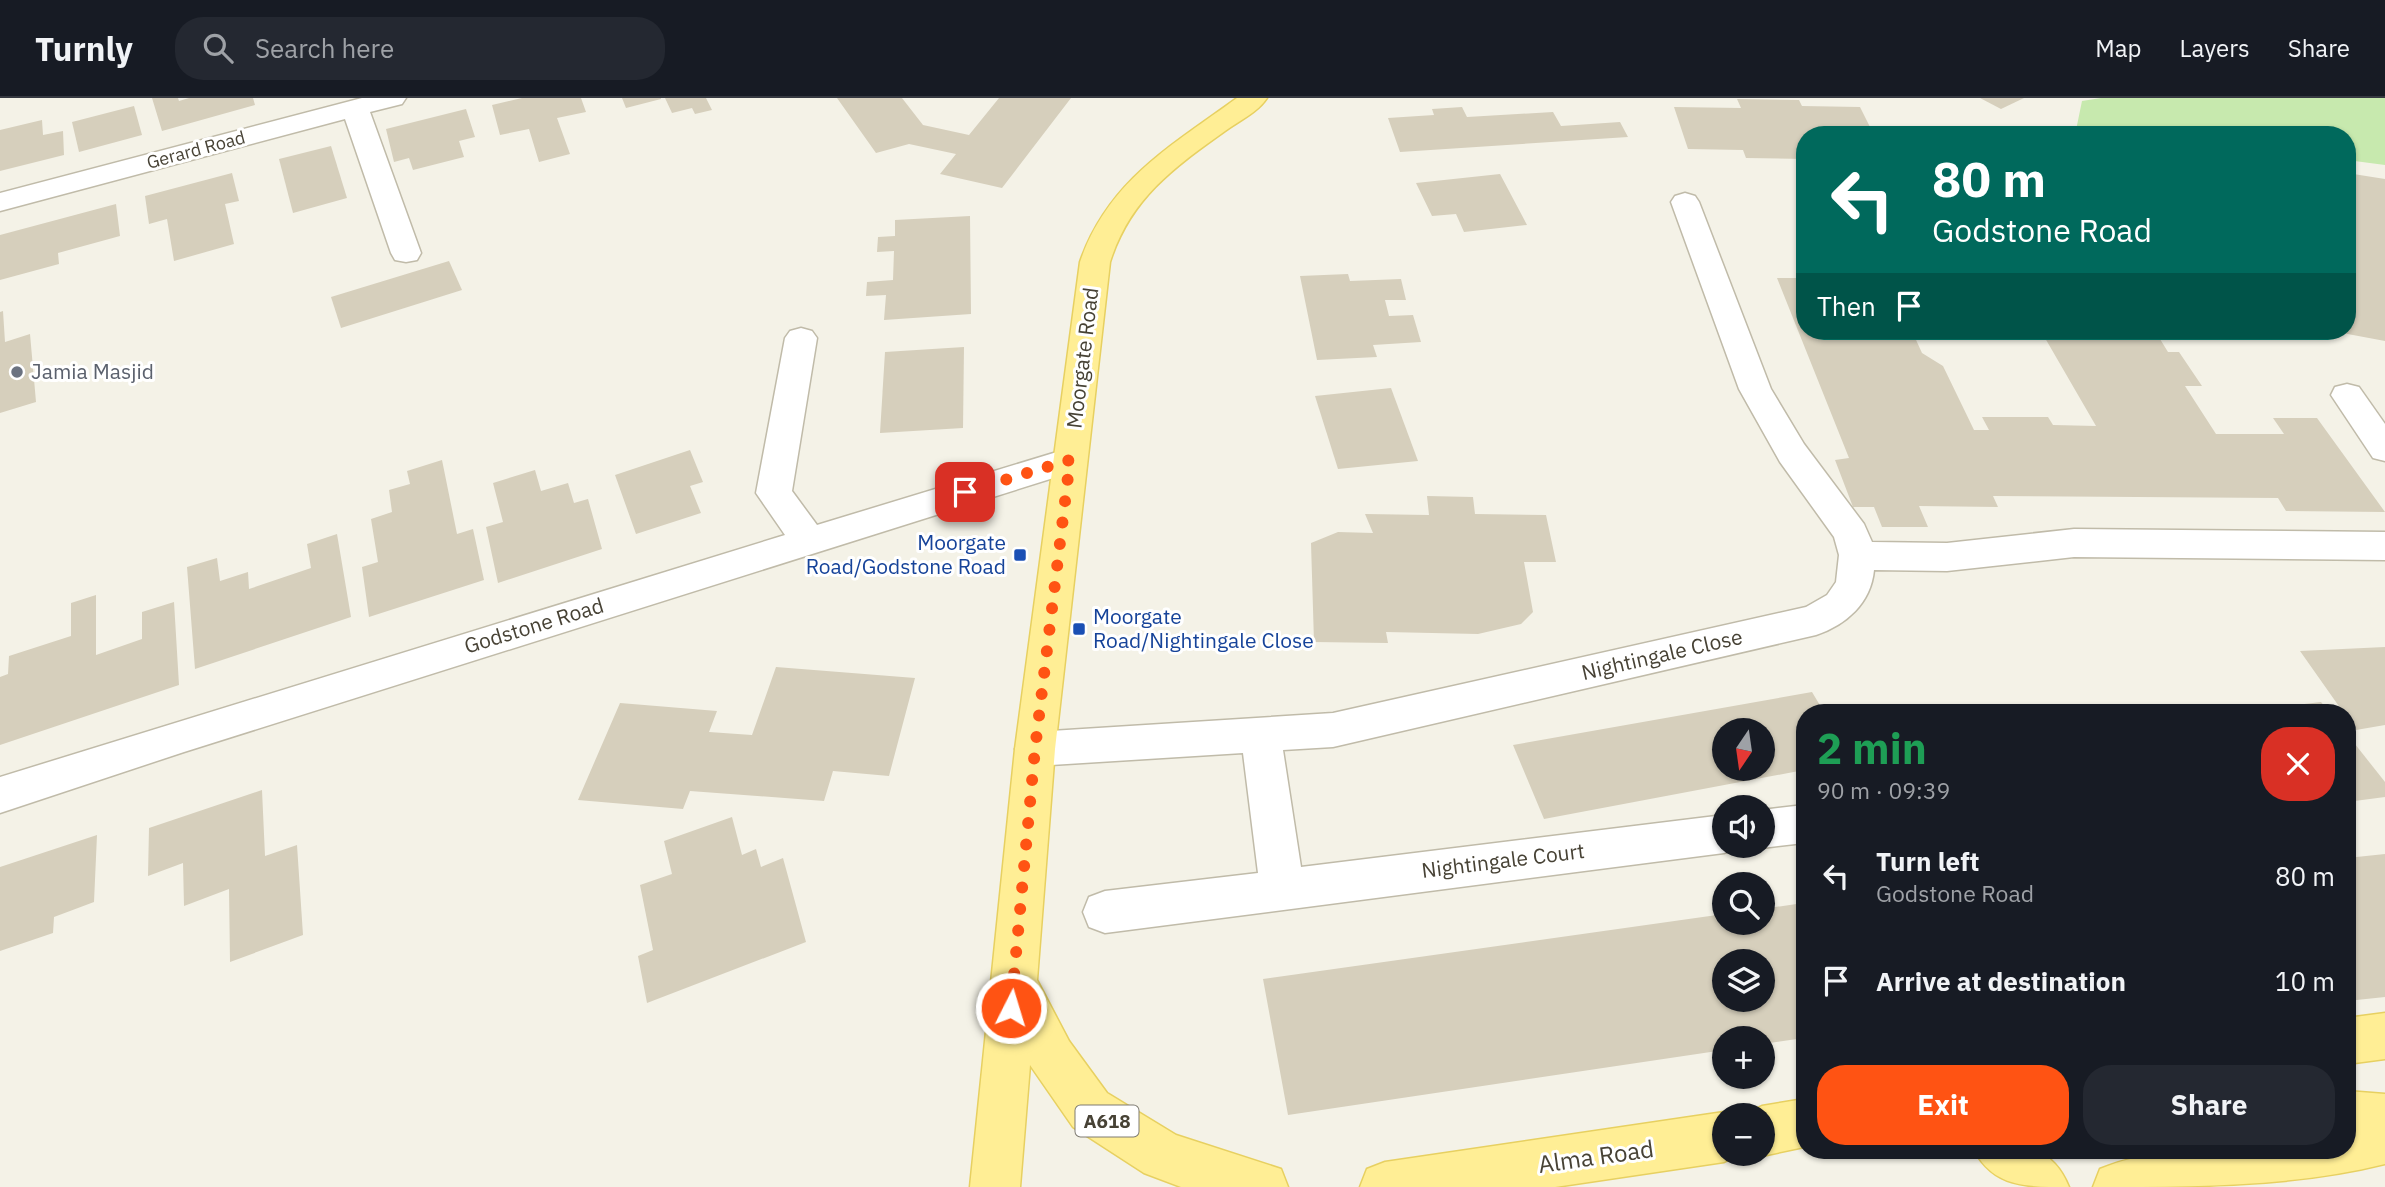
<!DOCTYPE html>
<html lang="en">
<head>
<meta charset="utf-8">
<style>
  body { margin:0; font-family:"IBM Plex Sans",sans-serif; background:#242831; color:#f1f3f6; height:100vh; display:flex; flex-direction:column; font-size:26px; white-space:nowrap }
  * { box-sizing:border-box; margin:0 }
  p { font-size:23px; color:#9ea1a6 }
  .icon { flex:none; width:38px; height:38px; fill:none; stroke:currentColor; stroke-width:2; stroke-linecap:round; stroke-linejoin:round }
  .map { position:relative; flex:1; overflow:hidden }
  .panel { position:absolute; left:1796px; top:606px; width:560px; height:455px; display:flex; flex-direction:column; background:#171b24; border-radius:28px; box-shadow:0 2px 5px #0004 }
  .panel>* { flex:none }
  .banner { position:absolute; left:1796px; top:28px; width:560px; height:214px; border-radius:28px; box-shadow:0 2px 5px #0004; background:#00695c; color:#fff; overflow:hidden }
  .needle { width:46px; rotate:193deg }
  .tools { position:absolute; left:1712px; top:620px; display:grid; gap:14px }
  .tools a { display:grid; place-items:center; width:63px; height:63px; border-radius:50%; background:#171b24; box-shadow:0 2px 5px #0004; font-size:35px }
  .pin { position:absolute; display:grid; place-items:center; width:60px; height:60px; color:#fff; margin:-30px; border-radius:14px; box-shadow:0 4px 10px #0006 }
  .me { position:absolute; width:77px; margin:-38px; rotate:5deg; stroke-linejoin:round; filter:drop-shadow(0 0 5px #0008) }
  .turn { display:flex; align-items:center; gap:24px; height:147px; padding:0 21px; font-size:32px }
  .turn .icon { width:91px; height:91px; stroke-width:2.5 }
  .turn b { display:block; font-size:49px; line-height:60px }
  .then { display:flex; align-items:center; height:66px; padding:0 21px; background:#0003; gap:14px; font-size:26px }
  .round { display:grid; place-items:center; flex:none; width:74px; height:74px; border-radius:28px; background:#242831 }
  .summary { display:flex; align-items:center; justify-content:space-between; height:119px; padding:0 21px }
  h1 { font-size:42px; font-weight:800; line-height:52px; color:#1e9e55 }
  .cta { display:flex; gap:14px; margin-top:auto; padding:14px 21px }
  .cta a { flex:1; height:80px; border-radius:28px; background:#ff5313; color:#fff; font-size:28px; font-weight:800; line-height:80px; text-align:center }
  .cta a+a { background:#242831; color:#f1f3f6 }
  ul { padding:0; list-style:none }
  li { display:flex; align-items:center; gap:21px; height:105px; padding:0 21px }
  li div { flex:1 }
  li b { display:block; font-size:26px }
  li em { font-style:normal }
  header { display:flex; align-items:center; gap:42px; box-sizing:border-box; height:98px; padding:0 35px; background:#171b24; border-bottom:2px solid #363941 }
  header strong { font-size:33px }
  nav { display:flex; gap:38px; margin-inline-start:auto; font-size:24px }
  .search { width:490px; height:63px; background:#242831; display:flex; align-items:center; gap:18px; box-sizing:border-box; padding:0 24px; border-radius:28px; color:#9ea1a6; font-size:26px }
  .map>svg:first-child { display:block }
  .green { fill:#c7e9ae }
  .building { fill:#d6cfbc; fill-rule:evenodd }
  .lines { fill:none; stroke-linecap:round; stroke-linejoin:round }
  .minor-casing { stroke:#c0bba9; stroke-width:3 }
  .major-casing { stroke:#e7d061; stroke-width:3 }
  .minor { fill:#fff; fill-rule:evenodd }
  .major { fill:#ffee95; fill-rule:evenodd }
  .route { stroke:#ff5313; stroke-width:12; stroke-dasharray:0 21.6 }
  .worship-dot { fill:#6b7280; stroke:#fff; stroke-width:2.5 }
  .transit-dot { fill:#1a4fb4; stroke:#fff; stroke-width:2.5 }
  .labels { text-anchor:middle; stroke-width:6; stroke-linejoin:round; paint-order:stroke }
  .far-street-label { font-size:18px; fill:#474235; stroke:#fff }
  .shield { fill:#fff; stroke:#7e7b72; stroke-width:2 }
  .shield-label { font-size:19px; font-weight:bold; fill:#474235 }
  .street-label { font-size:21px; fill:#474235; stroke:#fff }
  .worship-label { font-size:21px; fill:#5b616d; stroke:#fff; text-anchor:start }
  .transit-label { font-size:21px; fill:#164399; stroke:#fff; text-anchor:end }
  .near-street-label { font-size:24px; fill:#474235; stroke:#fff }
</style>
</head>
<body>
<header>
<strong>Turnly</strong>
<div class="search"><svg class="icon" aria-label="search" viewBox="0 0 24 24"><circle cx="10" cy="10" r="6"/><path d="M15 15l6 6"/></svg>Search here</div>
<nav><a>Map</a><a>Layers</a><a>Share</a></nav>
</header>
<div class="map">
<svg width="2385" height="1089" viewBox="0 0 2385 1089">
  <rect width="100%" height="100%" fill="#f4f2e7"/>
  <polygon class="green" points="2101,0 2385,0 2385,67 2347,62 2347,37 2075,37 2082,3"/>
  <g class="building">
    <polygon points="152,0 178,0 179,3 189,0 253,0 255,7 162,33"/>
    <polygon points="522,0 581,0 586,14 557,20 570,56 539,64 529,31 500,37 492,7"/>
    <polygon points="622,0 661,0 661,1 626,10"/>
    <polygon points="665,0 706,0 712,12 695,16 692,10 672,15"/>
    <polygon points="837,0 902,0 923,27 969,37 999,0 1071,0 1002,90 940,76 956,56 909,46 876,55"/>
    <polygon points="1980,0 2024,0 2001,11"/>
    <polygon points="1737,1 1799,2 1802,8 1860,9 1874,37 1804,37 1804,61 1746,60 1743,52 1688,51 1674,9 1741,10"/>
    <polygon points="134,8 142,37 79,54 72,24"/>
    <polygon points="1462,9 1467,19 1553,14 1561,28 1620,24 1628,39 1400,54 1388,20 1434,17 1432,11"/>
    <polygon points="466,11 475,39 459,43 464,59 413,72 409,60 394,64 386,31"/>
    <polygon points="42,22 43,37 63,33 64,57 0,73 0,32"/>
    <polygon points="331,48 347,100 293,115 279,61"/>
    <polygon points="232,75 239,103 225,106 234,146 174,163 167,121 149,126 145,98"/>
    <polygon points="2347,75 2385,81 2385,243 2337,234 2347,233"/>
    <polygon points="1500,76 1527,127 1464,134 1456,116 1432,118 1416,85"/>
    <polygon points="116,106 120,138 58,155 59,166 0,182 0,137"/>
    <polygon points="970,118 971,216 884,222 886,197 866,198 867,184 893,182 894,153 877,154 878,139 895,138 895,122"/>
    <polygon points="449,163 462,192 341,230 331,199"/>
    <polygon points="1348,176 1350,183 1401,181 1406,202 1385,202 1389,218 1413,217 1421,244 1373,247 1377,259 1317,262 1300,178"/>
    <polygon points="1777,180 1804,180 1804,233 1912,233 1922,255 1943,268 1974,332 1989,332 1982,319 2048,319 2053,327 2096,328 2045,240 2160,241 2168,254 2179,254 2202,288 2185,288 2216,336 2284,336 2273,320 2317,320 2385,414 2286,413 2278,400 1993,398 1998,409 1919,408 1928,429 1882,429 1874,409 1853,409 1835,362 1849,360"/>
    <polygon points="3,213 5,244 30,236 36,304 0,315 0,214"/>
    <polygon points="964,249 963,330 880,335 885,254"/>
    <polygon points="1391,290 1418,363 1338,371 1315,298"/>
    <polygon points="690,352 703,384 690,388 701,415 636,436 615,377"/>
    <polygon points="442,362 457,436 473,431 484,482 369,519 362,469 378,464 371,421 392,414 389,392 410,386 407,373"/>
    <polygon points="535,372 541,393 568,385 574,405 588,401 602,451 498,485 486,429 503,424 493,385"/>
    <polygon points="1427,398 1473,399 1475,416 1546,417 1556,464 1524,464 1533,514 1521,526 1478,536 1386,534 1388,545 1314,544 1311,445 1338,434 1373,435 1365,416 1429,417"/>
    <polygon points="337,436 351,519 195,571 187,469 217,460 220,483 248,474 249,491 311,470 307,446"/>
    <polygon points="96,497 96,557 142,541 142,514 174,504 179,587 0,647 0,579 8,576 9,558 71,538 71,505"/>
    <polygon points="2385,549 2385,627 2356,632 2347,619 2347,614 2343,614 2300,553"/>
    <polygon points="776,569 915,580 889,678 833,673 824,703 690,693 683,711 578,702 620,605 717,613 709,634 752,637"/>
    <path d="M1812,594L1824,614H1804V672L1544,721L1513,647ZM1724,632H1762V670H1724Z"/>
    <polygon points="2321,604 2329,614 2247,614 2247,613"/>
    <polygon points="2347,636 2385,684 2385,699 2347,704"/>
    <polygon points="262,692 265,758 297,747 303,837 230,864 229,791 184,808 183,765 148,778 149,730"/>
    <polygon points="732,719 742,757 756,751 761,769 783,760 806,844 647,905 638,858 653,852 640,787 672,776 664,743"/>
    <polygon points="97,737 94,804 54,819 53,835 0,853 0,769"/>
    <polygon points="2385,756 2385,899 2347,903 2347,760"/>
    <path d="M1803,805L1804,940L1762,946V940H1724V952L1288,1017L1263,881L1724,816V824H1762V811ZM1724,863H1762V901H1724Z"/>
  </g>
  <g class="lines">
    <g class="minor-casing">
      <g id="minor">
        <polygon points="362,0 406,0 402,6 370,14 421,155 417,162 406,164 395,162 391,155 345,21 0,113 0,95"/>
        <path d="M1685,95L1695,98L1699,104L1771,291L1804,346L1864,426L1872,444L1947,445L2074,431L2385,434V462L2074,459L1947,473L1874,472C1871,505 1846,527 1816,537L1333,649L1283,652L1301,769L1724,717V747H1740L1739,749L1724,755L1105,835L1089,829L1083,814L1089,799L1105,793L1258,775L1243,655L1035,668L1021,663L1015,651L1021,639L1035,634L1333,615L1806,509L1827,497L1836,484L1839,457L1834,439L1780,364L1739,291L1671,104L1675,98Z"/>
        <polygon points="801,230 812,233 817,240 792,393 817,427 1070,350 1082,353 1087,362 1082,371 184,654 0,715 0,679 785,437 756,395 785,240 790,233"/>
        <polygon points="2347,286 2359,289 2385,326 2385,363 2373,360 2331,297 2335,289"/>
        <polygon points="1804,707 1804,745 1762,750 1755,747 1762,747 1762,712"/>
      </g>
    </g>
    <g class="major-casing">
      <g id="major">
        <path d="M1237,0H1267C1258,14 1239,23 1225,33C1173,70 1130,101 1110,164L1055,651L1037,882L1069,943L1107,995L1176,1037L1281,1071L1288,1089H1181L1144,1075L1073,1029L1030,967L1020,1089H970L1015,651L1080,164C1108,83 1171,48 1237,0Z"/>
        <polygon points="2385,915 2385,961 2347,966 2347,920"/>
        <path d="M2347,993L2385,996V1066C2294,1089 2189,1089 2093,1089L2100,1071C2172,1041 2269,1052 2347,1052Z"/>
        <polygon points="1804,1001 1804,1049 1762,1058 1756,1055 1762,1055 1762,1017 1745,1016 1762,1008"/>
        <polygon points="1724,1014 1730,1017 1724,1017 1724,1055 1742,1055 1724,1064 1555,1089 1360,1089 1367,1071 1385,1064"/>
        <path d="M1974,1052C2018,1050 2050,1042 2069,1089C2025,1089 1994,1089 1974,1052Z"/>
      </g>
    </g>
    <use href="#minor" class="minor"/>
    <use href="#major" class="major"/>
  </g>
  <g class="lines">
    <polyline class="route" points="965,394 1070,362 1035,651 1011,910"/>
  </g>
  <circle class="worship-dot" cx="17" cy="274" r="7"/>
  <g class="transit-dot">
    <rect x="1013" y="450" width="14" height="14" rx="3.5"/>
    <rect x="1072" y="524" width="14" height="14" rx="3.5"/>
  </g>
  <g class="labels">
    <g class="far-street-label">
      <text transform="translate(196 52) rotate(-15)" y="6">Gerard Road</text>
    </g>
    <rect class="shield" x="1075.5" y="1007.5" width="63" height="31" rx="5"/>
    <g class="shield-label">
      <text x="1107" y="1030">A618</text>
    </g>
    <g class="street-label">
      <text transform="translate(1083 260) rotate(-83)" y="7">Moorgate Road</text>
      <text transform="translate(534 528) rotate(-17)" y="7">Godstone Road</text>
      <text transform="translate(1662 557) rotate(-13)" y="7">Nightingale Close</text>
      <text transform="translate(1503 763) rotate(-7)" y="7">Nightingale Court</text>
    </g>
    <g class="worship-label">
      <text x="31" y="281">Jamia Masjid</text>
    </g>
    <g class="transit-label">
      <text x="1006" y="452">Moorgate<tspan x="1006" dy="24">Road/Godstone Road</tspan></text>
      <text x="1093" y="526" text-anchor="start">Moorgate<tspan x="1093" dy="24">Road/Nightingale Close</tspan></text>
    </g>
    <g class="near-street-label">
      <text transform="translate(1596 1059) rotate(-8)" y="8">Alma Road</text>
    </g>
  </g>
</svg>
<div class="tools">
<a><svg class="needle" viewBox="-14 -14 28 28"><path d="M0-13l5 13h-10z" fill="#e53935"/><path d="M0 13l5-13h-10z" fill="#9ea1a6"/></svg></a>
<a><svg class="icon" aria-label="sound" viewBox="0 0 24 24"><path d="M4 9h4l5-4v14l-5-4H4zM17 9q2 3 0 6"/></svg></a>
<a><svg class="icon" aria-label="search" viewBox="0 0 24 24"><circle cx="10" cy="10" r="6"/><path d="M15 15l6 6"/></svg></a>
<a><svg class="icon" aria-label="layers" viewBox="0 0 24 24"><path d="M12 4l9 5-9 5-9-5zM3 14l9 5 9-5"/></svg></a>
<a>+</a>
<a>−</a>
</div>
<div class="pin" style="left:965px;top:394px;background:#d93025"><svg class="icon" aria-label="arrive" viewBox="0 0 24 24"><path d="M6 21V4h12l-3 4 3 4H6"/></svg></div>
<svg class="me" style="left:1011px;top:910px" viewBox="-20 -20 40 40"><circle r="17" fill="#ff5313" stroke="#fff" stroke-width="3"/><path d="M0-11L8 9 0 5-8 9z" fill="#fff"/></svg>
<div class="banner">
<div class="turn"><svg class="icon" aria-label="left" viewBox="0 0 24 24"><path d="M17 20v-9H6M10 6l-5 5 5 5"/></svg><div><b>80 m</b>Godstone Road</div></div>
<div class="then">Then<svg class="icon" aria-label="arrive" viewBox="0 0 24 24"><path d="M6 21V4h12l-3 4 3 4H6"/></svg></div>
</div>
<section class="panel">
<div class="summary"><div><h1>2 min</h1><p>90 m · 09:39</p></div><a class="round" style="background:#d93025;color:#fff"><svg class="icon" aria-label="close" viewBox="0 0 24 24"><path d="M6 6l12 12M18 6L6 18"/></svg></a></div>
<ul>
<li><svg class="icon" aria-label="left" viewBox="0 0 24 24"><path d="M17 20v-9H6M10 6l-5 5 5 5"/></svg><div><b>Turn left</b><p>Godstone Road</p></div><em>80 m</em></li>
<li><svg class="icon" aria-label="arrive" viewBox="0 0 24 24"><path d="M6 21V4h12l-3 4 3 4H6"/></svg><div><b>Arrive at destination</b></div><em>10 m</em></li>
</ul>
<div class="cta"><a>Exit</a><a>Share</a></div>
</section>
</div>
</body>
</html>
